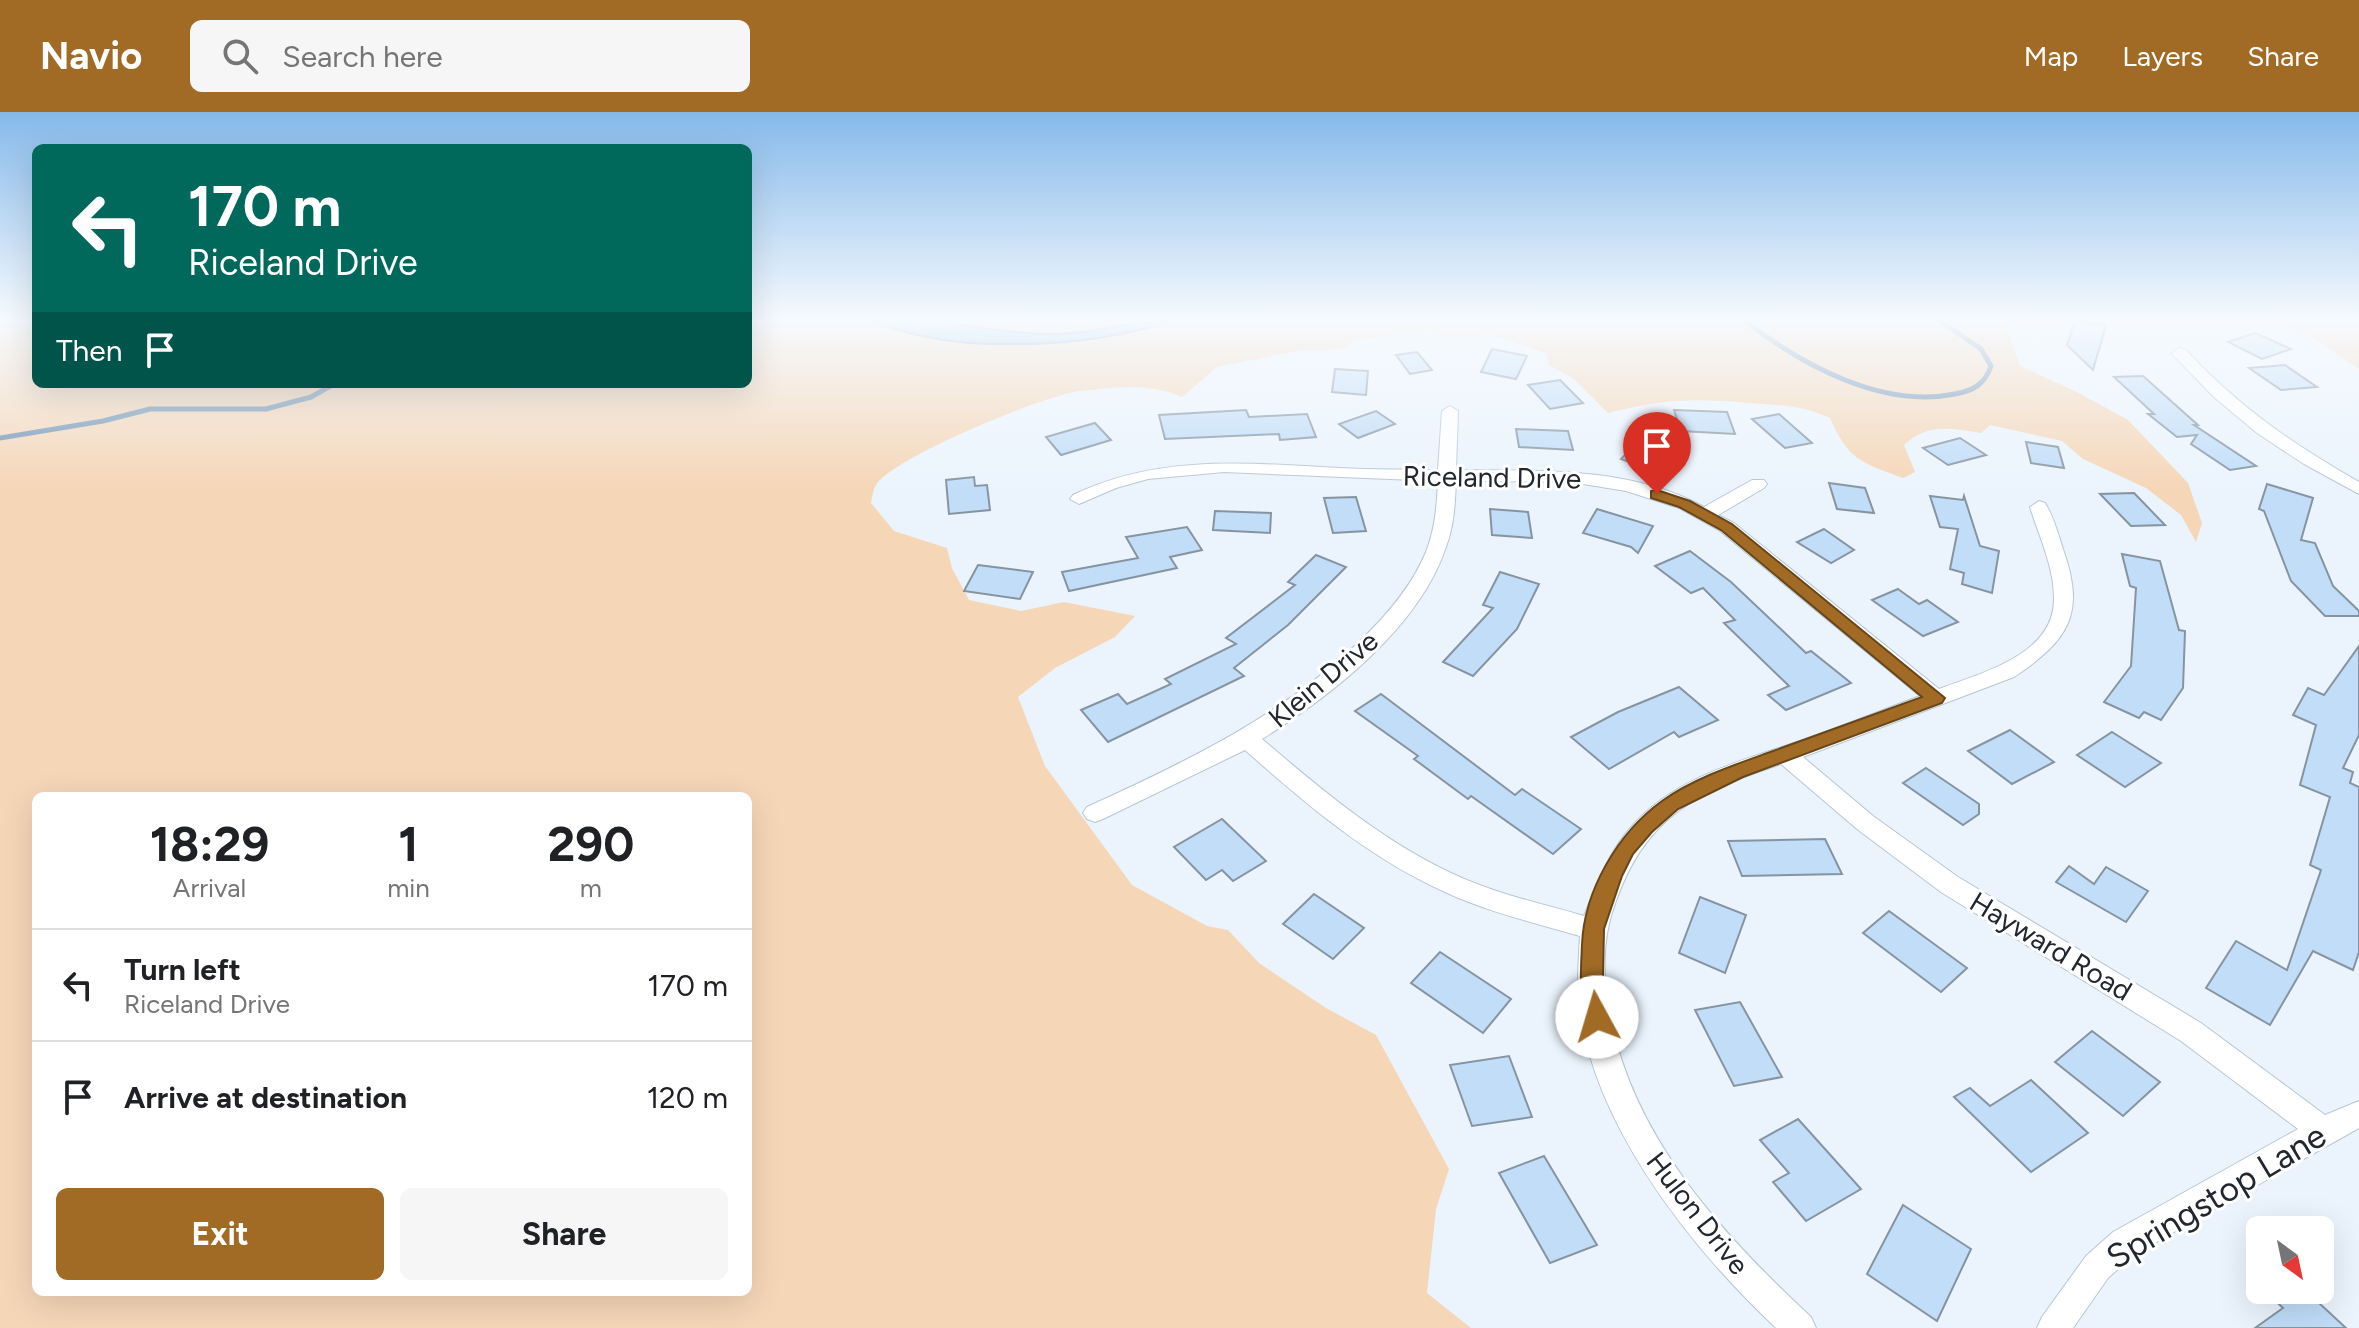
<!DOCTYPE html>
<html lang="en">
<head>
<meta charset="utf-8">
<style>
  body { margin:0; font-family:Figtree,sans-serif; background:#f6f6f6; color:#202124; height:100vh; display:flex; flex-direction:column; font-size:30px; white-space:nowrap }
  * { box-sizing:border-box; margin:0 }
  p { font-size:26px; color:#757577 }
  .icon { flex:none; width:44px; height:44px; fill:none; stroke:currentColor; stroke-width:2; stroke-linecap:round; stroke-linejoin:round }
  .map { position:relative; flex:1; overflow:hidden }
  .sheet { position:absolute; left:32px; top:680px; width:720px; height:504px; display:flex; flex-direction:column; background:#fff; border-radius:12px; box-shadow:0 8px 32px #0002 }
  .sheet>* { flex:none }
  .hud { position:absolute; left:32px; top:32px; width:720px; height:244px; border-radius:12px; box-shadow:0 8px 32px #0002; background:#00695c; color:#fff; overflow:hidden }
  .needle { width:52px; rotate:147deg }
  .tools { position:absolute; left:2246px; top:1104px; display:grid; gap:16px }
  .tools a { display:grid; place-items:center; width:88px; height:88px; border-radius:12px; background:#fff; box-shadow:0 8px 32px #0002; font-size:40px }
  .pin { position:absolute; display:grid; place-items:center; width:68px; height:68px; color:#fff; margin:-82px -34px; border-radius:50% 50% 50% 0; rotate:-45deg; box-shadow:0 0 8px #0007 }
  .pin .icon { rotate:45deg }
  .me { position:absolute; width:88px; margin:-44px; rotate:354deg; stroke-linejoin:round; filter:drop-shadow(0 0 6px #0008) }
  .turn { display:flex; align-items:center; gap:28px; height:168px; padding:0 24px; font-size:36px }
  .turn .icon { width:104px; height:104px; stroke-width:2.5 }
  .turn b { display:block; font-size:56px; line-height:68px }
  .then { display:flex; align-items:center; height:76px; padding:0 24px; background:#0003; gap:16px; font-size:30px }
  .eta { display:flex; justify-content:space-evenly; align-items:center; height:136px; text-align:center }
  .eta b { font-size:48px; font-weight:700; line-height:56px }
  .button { display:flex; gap:16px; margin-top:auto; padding:16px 24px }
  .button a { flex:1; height:92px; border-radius:12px; background:#a16b26; color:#fff; font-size:32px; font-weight:700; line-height:92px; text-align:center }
  .button a+a { background:#f6f6f6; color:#202124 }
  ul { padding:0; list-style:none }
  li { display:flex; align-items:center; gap:24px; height:112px; padding:0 24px; border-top:2px solid #e0e0e0 }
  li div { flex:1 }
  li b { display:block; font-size:30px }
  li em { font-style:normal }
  header { display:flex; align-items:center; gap:48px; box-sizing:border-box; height:112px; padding:0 40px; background:#a16b26; color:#fff }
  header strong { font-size:38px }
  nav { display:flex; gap:44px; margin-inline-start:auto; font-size:28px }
  .search { width:560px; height:72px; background:#f6f6f6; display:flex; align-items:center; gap:20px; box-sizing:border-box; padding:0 28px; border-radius:12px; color:#757577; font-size:30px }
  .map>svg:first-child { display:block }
  .green { fill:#f5d6b7; fill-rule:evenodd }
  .water { fill:#91c0ec; stroke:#6f92b3; stroke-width:2 }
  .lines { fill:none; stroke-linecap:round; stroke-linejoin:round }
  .stream { stroke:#6f92b3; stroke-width:5 }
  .building { fill:#c1ddf8; stroke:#8694a1; stroke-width:2 }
  .minor-casing { stroke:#b7c6d4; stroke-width:2 }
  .minor { fill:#fff; fill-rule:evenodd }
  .route { fill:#a16b26; stroke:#694619; stroke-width:2 }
  .labels { text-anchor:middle; stroke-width:6; stroke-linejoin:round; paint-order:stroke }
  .street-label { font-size:28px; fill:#21272d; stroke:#fff }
  .near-street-label { font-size:34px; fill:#21272d; stroke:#fff }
</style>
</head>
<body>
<header>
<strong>Navio</strong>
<div class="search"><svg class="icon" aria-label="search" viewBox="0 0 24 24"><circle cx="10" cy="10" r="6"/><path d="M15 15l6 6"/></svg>Search here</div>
<nav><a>Map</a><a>Layers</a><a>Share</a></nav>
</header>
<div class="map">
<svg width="2359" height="1216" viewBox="0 0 2359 1216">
  <rect width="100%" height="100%" fill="#ebf4fd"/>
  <g class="green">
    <path d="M0,209H36V272H748V209H2009L2008,220L2020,254L2077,280L2128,308L2188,371L2202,411L2196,430L2181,403L2146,376L2083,347L2062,329L1990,313L1981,321C1951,316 1927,311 1904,333L1915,360L1903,366C1861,350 1849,349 1830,306C1797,292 1785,294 1751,291C1692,286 1665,287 1608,301L1574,267L1549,253L1546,241L1490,223L1445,225L1428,218L1352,229L1345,237L1298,239L1217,255L1182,285C1152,271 1113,275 1080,279C1045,283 893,345 876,373C873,377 872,386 871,391L894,419L947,436L952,456L969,488L1021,499L1064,490L1135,504L1115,525L1055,556L1018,585L1045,654L1132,773L1207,814L1228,818L1259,851L1326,896L1376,923L1449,1057L1436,1097L1427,1181L1471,1216H0ZM36,684H748V1180H36Z"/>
    <polygon points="2276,209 2359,209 2359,257 2318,229"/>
  </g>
  <path class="water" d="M873,209C891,209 910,208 928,209C969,213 1009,222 1050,222C1091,223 1130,209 1171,209C1087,236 956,244 873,209Z"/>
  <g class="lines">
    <g class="stream">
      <path d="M1745,209C1801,252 1881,297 1955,282C1973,279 1985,272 1991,254L1981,237L1940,209"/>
      <polyline points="0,326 103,309 150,297 266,297 311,285 334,272"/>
    </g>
  </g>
  <g class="building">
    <polygon points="2075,209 2106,213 2093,258 2067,233"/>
    <polygon points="2255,221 2291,237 2262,247 2228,230"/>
    <polygon points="1492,237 1527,244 1516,267 1481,260"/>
    <polygon points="1417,240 1432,258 1410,262 1396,243"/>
    <polygon points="2285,253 2317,275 2281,278 2249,256"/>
    <polygon points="1335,257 1368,259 1366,283 1332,280"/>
    <polygon points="2143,264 2198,313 2194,313 2256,354 2230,358 2191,332 2197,323 2177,325 2148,302 2154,302 2114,265"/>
    <polygon points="1560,268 1583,291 1550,297 1528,273"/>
    <polygon points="1246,298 1249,305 1307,302 1316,325 1280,328 1279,322 1165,327 1159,303"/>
    <polygon points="1674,298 1727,300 1735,322 1681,319"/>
    <polygon points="1376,299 1395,312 1358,326 1339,312"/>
    <polygon points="1779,302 1812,331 1785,336 1752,307"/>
    <polygon points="1095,311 1111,328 1061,343 1046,325"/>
    <polygon points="1516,317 1568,319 1573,338 1519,335"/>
    <polygon points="1960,326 1986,343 1948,353 1923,336"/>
    <polygon points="2026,330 2058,335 2064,356 2031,351"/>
    <polygon points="1635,332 1651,338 1684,349 1671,365 1621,347"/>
    <polygon points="974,365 975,374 987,373 990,398 949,402 946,368"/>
    <polygon points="1829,371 1865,376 1874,401 1837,397"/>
    <polygon points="2267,372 2313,386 2301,428 2315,431 2333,474 2359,499 2359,504 2325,504 2291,469 2264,399 2259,397"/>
    <polygon points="2134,381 2165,413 2131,414 2100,382"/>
    <polygon points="1930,384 1963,388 1964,384 1980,434 1999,439 1992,481 1962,472 1964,461 1950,457 1958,417 1940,415"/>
    <polygon points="1356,385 1366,419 1333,421 1324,386"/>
    <polygon points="1490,397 1528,400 1532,426 1492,423"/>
    <polygon points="1597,397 1653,414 1638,441 1631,435 1583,421"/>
    <polygon points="1215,399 1271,401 1270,421 1213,418"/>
    <polygon points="1187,415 1202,438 1170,445 1177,456 1069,479 1062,460 1138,446 1126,425"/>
    <polygon points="1824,417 1854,438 1831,451 1797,430"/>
    <polygon points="1690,439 1731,470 1806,541 1811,539 1851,571 1786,598 1768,583 1789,574 1724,511 1735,508 1703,476 1691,481 1655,454"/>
    <polygon points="2122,442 2160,449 2179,518 2185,519 2183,576 2161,608 2144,600 2139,606 2104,590 2131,554 2136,476 2130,474"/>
    <polygon points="1316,443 1346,455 1288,513 1234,556 1244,564 1108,630 1081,598 1118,582 1127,592 1171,572 1165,567 1236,532 1226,526 1295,473 1288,470"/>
    <polygon points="978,453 1033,460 1020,487 964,479"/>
    <polygon points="1500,460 1539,472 1517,517 1473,564 1443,550 1493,496 1483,493"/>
    <polygon points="1898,477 1919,492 1927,488 1958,510 1923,524 1872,488"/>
    <polygon points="2359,534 2359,623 2343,656 2353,660 2350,671 2359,675 2359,840 2353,858 2313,839 2270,913 2206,876 2236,829 2287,858 2321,758 2310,753 2330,685 2300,673 2316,613 2293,603 2308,576 2324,583"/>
    <polygon points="1679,575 1718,608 1679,625 1674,620 1609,657 1571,625 1618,600"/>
    <polygon points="1381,582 1515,683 1522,677 1581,717 1553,742 1471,684 1468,687 1414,647 1418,644 1355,599"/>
    <polygon points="2010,618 2054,650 2012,672 1968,639"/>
    <polygon points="2112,620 2161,651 2125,675 2077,643"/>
    <polygon points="1926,656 1979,692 1979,702 1963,713 1903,671"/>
    <polygon points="1222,707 1266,749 1233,769 1222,758 1206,768 1174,735"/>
    <polygon points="1825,727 1842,762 1742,764 1728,729"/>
    <polygon points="2069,754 2094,772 2106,755 2148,779 2126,810 2056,770"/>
    <polygon points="1314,782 1364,816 1333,847 1283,812"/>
    <polygon points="1700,785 1746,803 1725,861 1679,841"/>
    <polygon points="1889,799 1967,856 1941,880 1863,821"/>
    <polygon points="1440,840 1511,887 1483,921 1411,871"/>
    <polygon points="1740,890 1782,965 1734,974 1695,898"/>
    <polygon points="2092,919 2160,970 2123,1004 2055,950"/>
    <polygon points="1509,944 1532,1005 1472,1014 1450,953"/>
    <polygon points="2031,968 2088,1021 2031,1060 1954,985 1970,976 1990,994"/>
    <polygon points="1798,1007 1861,1077 1806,1109 1773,1070 1789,1061 1760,1028"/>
    <polygon points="1544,1044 1597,1133 1550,1151 1499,1061"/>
    <polygon points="1903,1093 1971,1137 1937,1209 1867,1162"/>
    <polygon points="2264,1178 2305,1178 2346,1216 2255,1216 2283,1196"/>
  </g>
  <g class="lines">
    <g class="minor-casing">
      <g id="minor">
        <path d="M2180,236L2186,238C2236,293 2294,333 2359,370V382L2304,352L2257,321L2214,285L2174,244L2172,241Z"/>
        <path d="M1450,294L1458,299L1456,358C1539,359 1629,354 1704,395L1752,368H1764L1767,372L1764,376L1718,403L1734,411L1939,577C1981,561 2055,543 2054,486C2054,455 2039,424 2030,395L2039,389L2045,391C2054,405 2058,422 2063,437C2086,502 2069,528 2014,565L1803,645L1873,704L1958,765L2201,911L2325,1003L2359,989V1016L2135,1142L2108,1166L2073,1216H2037L2042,1205L2086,1144L2113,1120L2298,1017L2181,929L1941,780L1857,717L1781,652C1745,664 1708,677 1677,700C1646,724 1629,753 1616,789C1602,825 1602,864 1610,902C1632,1025 1722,1122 1811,1205L1816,1216H1776C1688,1133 1582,1000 1578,873C1578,857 1579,840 1580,824C1535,811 1488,800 1445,780C1369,746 1306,692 1245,638L1103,707L1095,710L1087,707L1083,701L1087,695C1186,650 1282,604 1361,528C1387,503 1412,474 1426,440C1435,417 1437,393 1438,369L1224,360L1148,367L1116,376L1079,392L1070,387L1073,383C1158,342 1247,351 1339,356C1372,358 1405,357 1438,358L1442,299ZM1456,369L1571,370L1626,379L1679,396L1720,419L1920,584C1880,599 1840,615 1800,629C1741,649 1676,665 1633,713C1609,739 1597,772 1584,804C1543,792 1501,783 1462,766C1387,733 1324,680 1262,627C1331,584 1419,516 1446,435C1454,414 1455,392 1456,369Z"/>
      </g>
    </g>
    <use href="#minor" class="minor"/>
  </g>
  <linearGradient id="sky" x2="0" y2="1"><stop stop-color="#85b9ea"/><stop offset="0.55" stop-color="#f6fafe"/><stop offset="1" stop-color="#f6fafe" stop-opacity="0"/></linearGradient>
  <rect width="2359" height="379" fill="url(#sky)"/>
  <path class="route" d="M1657,378L1690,389L1732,412L1945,586L1942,591L1743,665L1678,697L1652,720L1633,742L1622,764L1604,817L1603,864L1608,905L1605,912L1597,914L1589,912C1578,889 1581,857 1582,833C1584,778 1618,721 1662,689C1694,666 1737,652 1773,639C1823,621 1872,603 1922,585L1721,418L1679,395L1651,386V379Z"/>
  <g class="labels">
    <g class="street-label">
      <text transform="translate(1492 365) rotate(1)" y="10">Riceland Drive</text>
      <text transform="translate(1323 567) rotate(-40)" y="10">Klein Drive</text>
      <text transform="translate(2051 834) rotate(31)" y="10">Hayward Road</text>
      <text transform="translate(1698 1101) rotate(52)" y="10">Hulon Drive</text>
    </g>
    <g class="near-street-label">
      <text transform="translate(2216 1084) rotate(-31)" y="12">Springstop Lane</text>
    </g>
  </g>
</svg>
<div class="tools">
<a><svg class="needle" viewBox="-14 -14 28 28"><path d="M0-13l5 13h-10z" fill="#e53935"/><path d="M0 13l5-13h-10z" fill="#757577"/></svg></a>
</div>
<div class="pin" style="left:1657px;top:382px;background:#d93025"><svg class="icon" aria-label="arrive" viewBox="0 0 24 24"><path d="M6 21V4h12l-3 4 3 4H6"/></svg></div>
<svg class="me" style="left:1597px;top:905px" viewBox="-20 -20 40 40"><circle r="19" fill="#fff"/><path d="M0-13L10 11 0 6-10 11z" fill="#a16b26"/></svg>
<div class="hud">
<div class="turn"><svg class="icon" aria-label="left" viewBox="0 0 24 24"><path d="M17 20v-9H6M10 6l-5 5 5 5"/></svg><div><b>170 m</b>Riceland Drive</div></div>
<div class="then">Then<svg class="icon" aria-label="arrive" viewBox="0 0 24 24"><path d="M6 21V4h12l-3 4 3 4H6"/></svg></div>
</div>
<section class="sheet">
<div class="eta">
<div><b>18:29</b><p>Arrival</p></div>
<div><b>1</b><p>min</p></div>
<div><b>290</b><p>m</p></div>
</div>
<ul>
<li><svg class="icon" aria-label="left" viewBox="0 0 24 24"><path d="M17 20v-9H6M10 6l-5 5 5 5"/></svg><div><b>Turn left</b><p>Riceland Drive</p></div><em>170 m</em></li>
<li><svg class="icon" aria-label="arrive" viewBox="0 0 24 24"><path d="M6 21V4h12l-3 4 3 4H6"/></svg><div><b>Arrive at destination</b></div><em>120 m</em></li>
</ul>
<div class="button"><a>Exit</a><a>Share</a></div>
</section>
</div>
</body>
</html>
